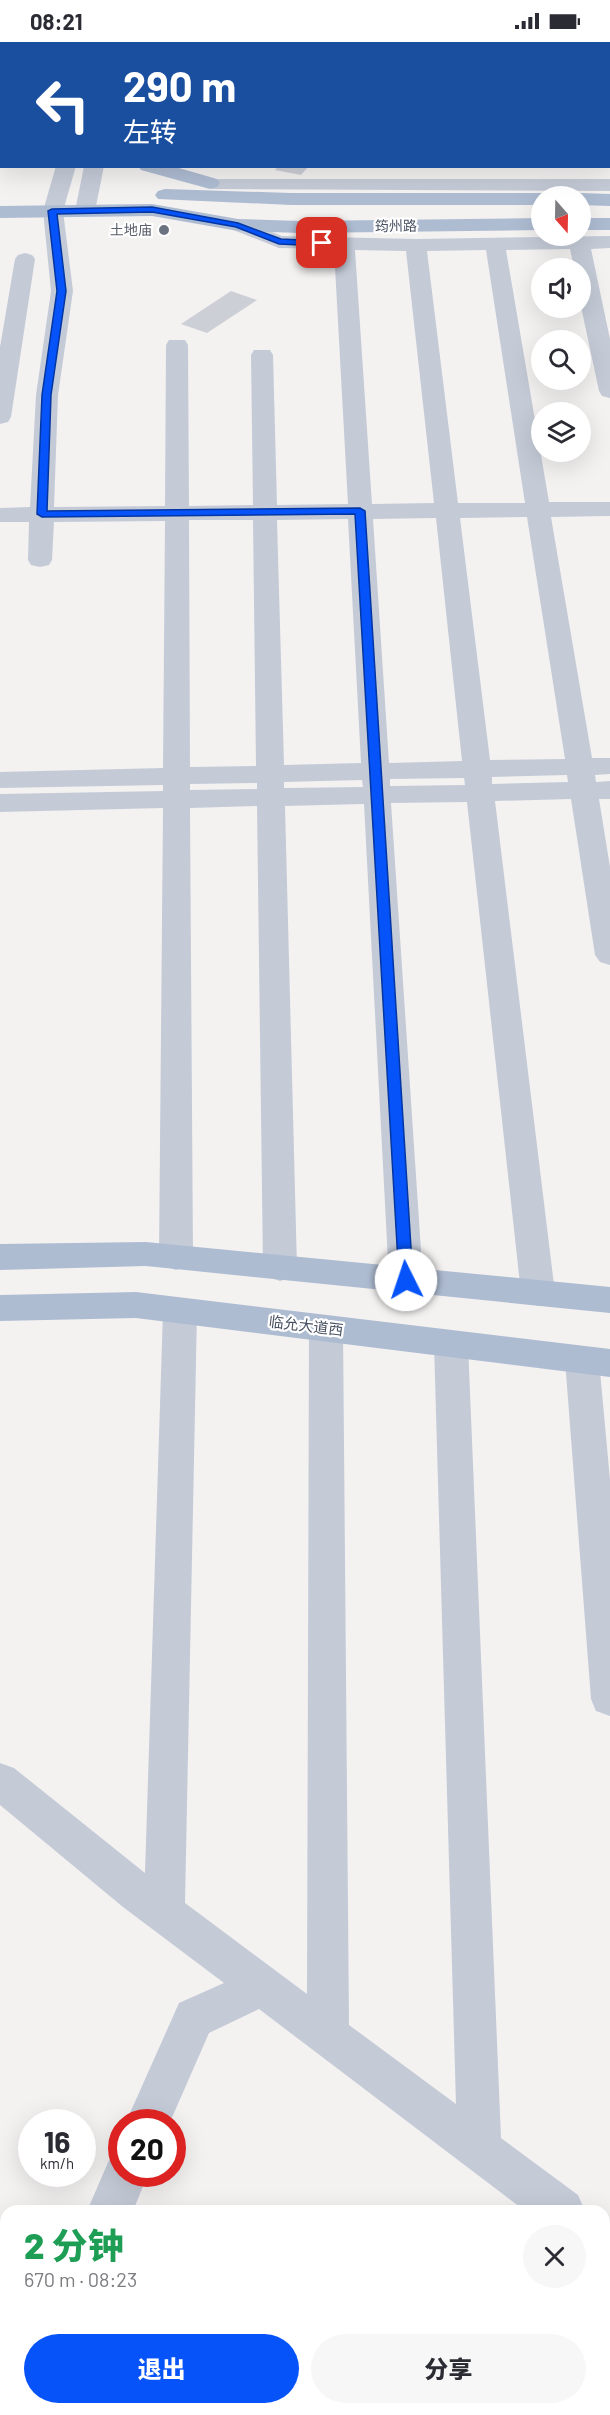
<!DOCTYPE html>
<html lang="zh">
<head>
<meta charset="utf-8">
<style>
  body { margin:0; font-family:Barlow,"Noto Sans SC",sans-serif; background:#f7f7f7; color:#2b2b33; height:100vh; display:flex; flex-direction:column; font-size:22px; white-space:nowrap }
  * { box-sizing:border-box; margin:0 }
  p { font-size:20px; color:#7c7c81 }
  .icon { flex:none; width:33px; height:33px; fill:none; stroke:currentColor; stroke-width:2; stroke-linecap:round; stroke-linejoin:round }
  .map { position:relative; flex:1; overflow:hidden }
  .drawer { position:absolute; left:0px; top:2163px; width:610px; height:210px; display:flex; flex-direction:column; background:#fff; border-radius:18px 18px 0 0; box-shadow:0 6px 24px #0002 }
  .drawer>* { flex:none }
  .banner { position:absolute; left:0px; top:0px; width:610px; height:126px; box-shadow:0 6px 24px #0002; background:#1a4fa0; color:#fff; overflow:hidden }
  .needle { width:39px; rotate:160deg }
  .controls { position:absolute; left:531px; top:144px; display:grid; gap:12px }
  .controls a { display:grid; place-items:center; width:60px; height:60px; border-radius:50%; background:#fff; box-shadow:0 6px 24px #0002; font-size:30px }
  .speed { position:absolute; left:18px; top:2067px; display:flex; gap:12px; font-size:30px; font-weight:700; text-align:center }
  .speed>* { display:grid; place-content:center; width:78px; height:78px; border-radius:50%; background:#fff; box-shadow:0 6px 24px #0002; line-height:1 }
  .speed small { font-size:15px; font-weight:400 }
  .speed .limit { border:9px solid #d22; background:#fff; color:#111 }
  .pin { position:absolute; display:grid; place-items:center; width:51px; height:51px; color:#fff; margin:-26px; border-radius:12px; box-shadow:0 3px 9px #0006 }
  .me { position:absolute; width:66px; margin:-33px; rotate:356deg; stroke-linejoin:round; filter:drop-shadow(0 0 4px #0008) }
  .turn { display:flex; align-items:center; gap:21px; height:126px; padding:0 24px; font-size:27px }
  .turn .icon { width:78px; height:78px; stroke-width:2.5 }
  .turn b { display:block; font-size:42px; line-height:51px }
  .round { display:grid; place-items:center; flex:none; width:63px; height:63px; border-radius:32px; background:#f7f7f7 }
  .overview { display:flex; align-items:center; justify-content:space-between; height:102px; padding:0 24px }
  h1 { font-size:36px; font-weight:800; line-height:45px; color:#1e9e55 }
  .primary-button { display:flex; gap:12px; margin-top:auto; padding:12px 24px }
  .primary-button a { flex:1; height:69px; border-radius:36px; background:#0653f9; color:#fff; font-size:24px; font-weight:800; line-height:69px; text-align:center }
  .primary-button a+a { background:#f7f7f7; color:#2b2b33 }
  .status { display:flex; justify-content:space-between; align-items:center; height:42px; padding:0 30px; background:#fff; direction:ltr }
  .status svg { height:16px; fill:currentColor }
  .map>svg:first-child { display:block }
  .building { fill:#cdcfd7 }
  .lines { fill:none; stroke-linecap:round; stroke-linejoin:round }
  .minor { fill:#c4cbd7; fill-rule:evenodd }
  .major { fill:#aebcd2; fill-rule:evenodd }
  .route { fill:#0653f9; stroke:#0436a2; stroke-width:1.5 }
  .worship-dot { fill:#6b7280; stroke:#fff; stroke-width:2 }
  .labels { text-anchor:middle; stroke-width:4.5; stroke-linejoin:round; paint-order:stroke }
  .far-street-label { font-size:14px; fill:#475161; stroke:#fff }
  .far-worship-label { font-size:14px; fill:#5b616d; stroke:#fff; text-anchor:end }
  .street-label { font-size:15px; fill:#475161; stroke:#fff }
</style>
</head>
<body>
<div class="status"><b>08:21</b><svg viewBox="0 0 49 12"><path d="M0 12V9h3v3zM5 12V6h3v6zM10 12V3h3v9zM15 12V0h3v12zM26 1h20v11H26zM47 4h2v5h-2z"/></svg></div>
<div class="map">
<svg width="610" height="2373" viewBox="0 0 610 2373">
  <rect width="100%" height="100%" fill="#f4f1f1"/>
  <g class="building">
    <polygon points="278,124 309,124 301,133 275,128"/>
    <polygon points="231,249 257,258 207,291 181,282"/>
  </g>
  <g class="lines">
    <g class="minor">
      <rect x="92" y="0" width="18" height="2"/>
      <polygon points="133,0 176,0 177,2 134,2"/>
      <polygon points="257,0 276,0 256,2"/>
      <path d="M56,124H76L63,169L73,249L58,353L54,465L165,464L166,303L169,298H185L188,303L189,464L253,463L251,313L254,308H270L273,313L277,463L348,462L334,207L279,206L231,187L228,183L231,179H245L282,194L416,197L610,194V206L591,207L610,297V356L602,354L599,349L580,260V226H574L570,207L506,208L549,460H610V474L551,475L592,716H610V732L595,733L596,740L610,739V757H599L610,825V923L600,920L595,913L571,757L495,759L555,1251L550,1260L538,1264L526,1260L521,1251L467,760L391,761L423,1238L418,1247L406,1251L394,1247L389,1238L364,762L285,764L297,1226L292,1235L280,1239L268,1235L263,1226L257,764L190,766L193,1215L188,1224L176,1228L164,1224L159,1215L163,766L0,770V752L163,749V743L0,746V730L163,726L165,479L54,480L52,518L49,523L40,525L31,523L28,518L29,480H0V466L30,465L36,353L51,249L43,169ZM355,208L406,209L434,461L372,462ZM486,208L525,461H458L427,209ZM527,475L565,717L490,718L460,476ZM436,476L462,719L389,721L373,477ZM348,477L361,721L284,723L277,478ZM189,478H253L256,724L190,725ZM567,733L568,740L492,742V735ZM464,736L465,743L390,744V737ZM362,738L363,745L284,746V740ZM257,741V747L190,748V742Z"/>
      <polygon points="84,124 104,124 95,169 92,173 78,173 75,169"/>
      <polygon points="219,137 610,137 610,149 212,147 209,143 212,139"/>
      <polygon points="25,211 32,213 35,217 11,375 8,380 0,382 0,305 15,217 18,213"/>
      <polygon points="180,1256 192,1260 197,1269 185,1861 307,1952 309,1286 314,1277 326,1273 338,1277 343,1286 349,1983 456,2062 434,1302 439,1293 451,1289 463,1293 468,1302 501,2096 578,2153 585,2169 525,2169 259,1967 209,1991 170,2080 126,2080 179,1961 224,1941 123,1865 0,1763 0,1721 14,1726 145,1831 163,1269 168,1260"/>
      <polygon points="582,1304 594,1308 599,1318 610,1438 610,1674 596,1669 591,1657 565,1318 570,1308"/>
      <polygon points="122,2112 122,2132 148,2132 133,2169 87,2169 110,2116"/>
      <polygon points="604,2178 610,2181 610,2228 604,2226"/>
      <polygon points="6,2345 6,2367 34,2367 31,2373 0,2373 0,2347"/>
    </g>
    <g class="major">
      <polygon points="0,113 2,124 4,124 0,125"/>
      <polygon points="138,124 172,124 217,137 220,141 217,145 210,147 141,128"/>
      <polygon points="165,147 291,151 542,151 550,154 542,154 542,163 291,163 158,157 155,153 158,149"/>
      <polygon points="580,151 610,152 610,164 580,163 580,154 572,154"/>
      <polygon points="152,162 238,177 301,179 542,176 542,188 301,191 238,189 152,174 0,176 0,164"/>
      <rect x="580" y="176" width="30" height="12"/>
      <polygon points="146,1200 610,1245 610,1271 146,1224 0,1228 0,1202"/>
      <polygon points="136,1250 610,1307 610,1335 136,1276 0,1279 0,1253"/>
    </g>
  </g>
  <polygon class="route" points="152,165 238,181 281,197 322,199 326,201 322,204 279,202 236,185 152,170 57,172 66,249 51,353 47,469 360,466 365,469 413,1238 406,1243 399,1238 355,472 42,475 37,472 42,353 57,249 48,169 52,167"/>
  <circle class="worship-dot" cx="164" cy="188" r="6"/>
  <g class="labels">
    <g class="far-street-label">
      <text transform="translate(396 184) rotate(-1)" y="5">筠州路</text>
    </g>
    <g class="far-worship-label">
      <text x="152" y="193">土地庙</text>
    </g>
    <g class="street-label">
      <text transform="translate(306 1284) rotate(7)" y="5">临允大道西</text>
    </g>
  </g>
</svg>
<div class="controls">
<a><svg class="needle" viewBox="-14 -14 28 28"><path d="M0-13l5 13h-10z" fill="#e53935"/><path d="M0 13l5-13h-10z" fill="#7c7c81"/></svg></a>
<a><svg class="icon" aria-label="sound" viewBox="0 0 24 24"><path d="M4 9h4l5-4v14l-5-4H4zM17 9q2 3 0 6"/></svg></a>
<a><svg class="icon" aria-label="search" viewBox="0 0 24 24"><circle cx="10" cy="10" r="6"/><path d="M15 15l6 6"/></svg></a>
<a><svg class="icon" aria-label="layers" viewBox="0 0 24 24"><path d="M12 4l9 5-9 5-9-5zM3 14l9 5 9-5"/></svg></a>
</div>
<div class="speed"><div>16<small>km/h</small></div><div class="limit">20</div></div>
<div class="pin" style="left:322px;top:201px;background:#d93025"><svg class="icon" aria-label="arrive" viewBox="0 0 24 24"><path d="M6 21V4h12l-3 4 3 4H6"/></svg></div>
<svg class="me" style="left:406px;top:1238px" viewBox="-20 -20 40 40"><circle r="19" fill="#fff"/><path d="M0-13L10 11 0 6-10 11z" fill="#0653f9"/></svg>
<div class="banner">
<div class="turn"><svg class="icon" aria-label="left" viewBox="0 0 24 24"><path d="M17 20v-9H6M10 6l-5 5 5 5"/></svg><div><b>290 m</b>左转</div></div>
</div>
<section class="drawer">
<div class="overview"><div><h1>2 分钟</h1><p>670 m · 08:23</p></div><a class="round"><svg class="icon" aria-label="close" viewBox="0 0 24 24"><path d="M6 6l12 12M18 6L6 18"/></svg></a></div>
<div class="primary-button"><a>退出</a><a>分享</a></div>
</section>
</div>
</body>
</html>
